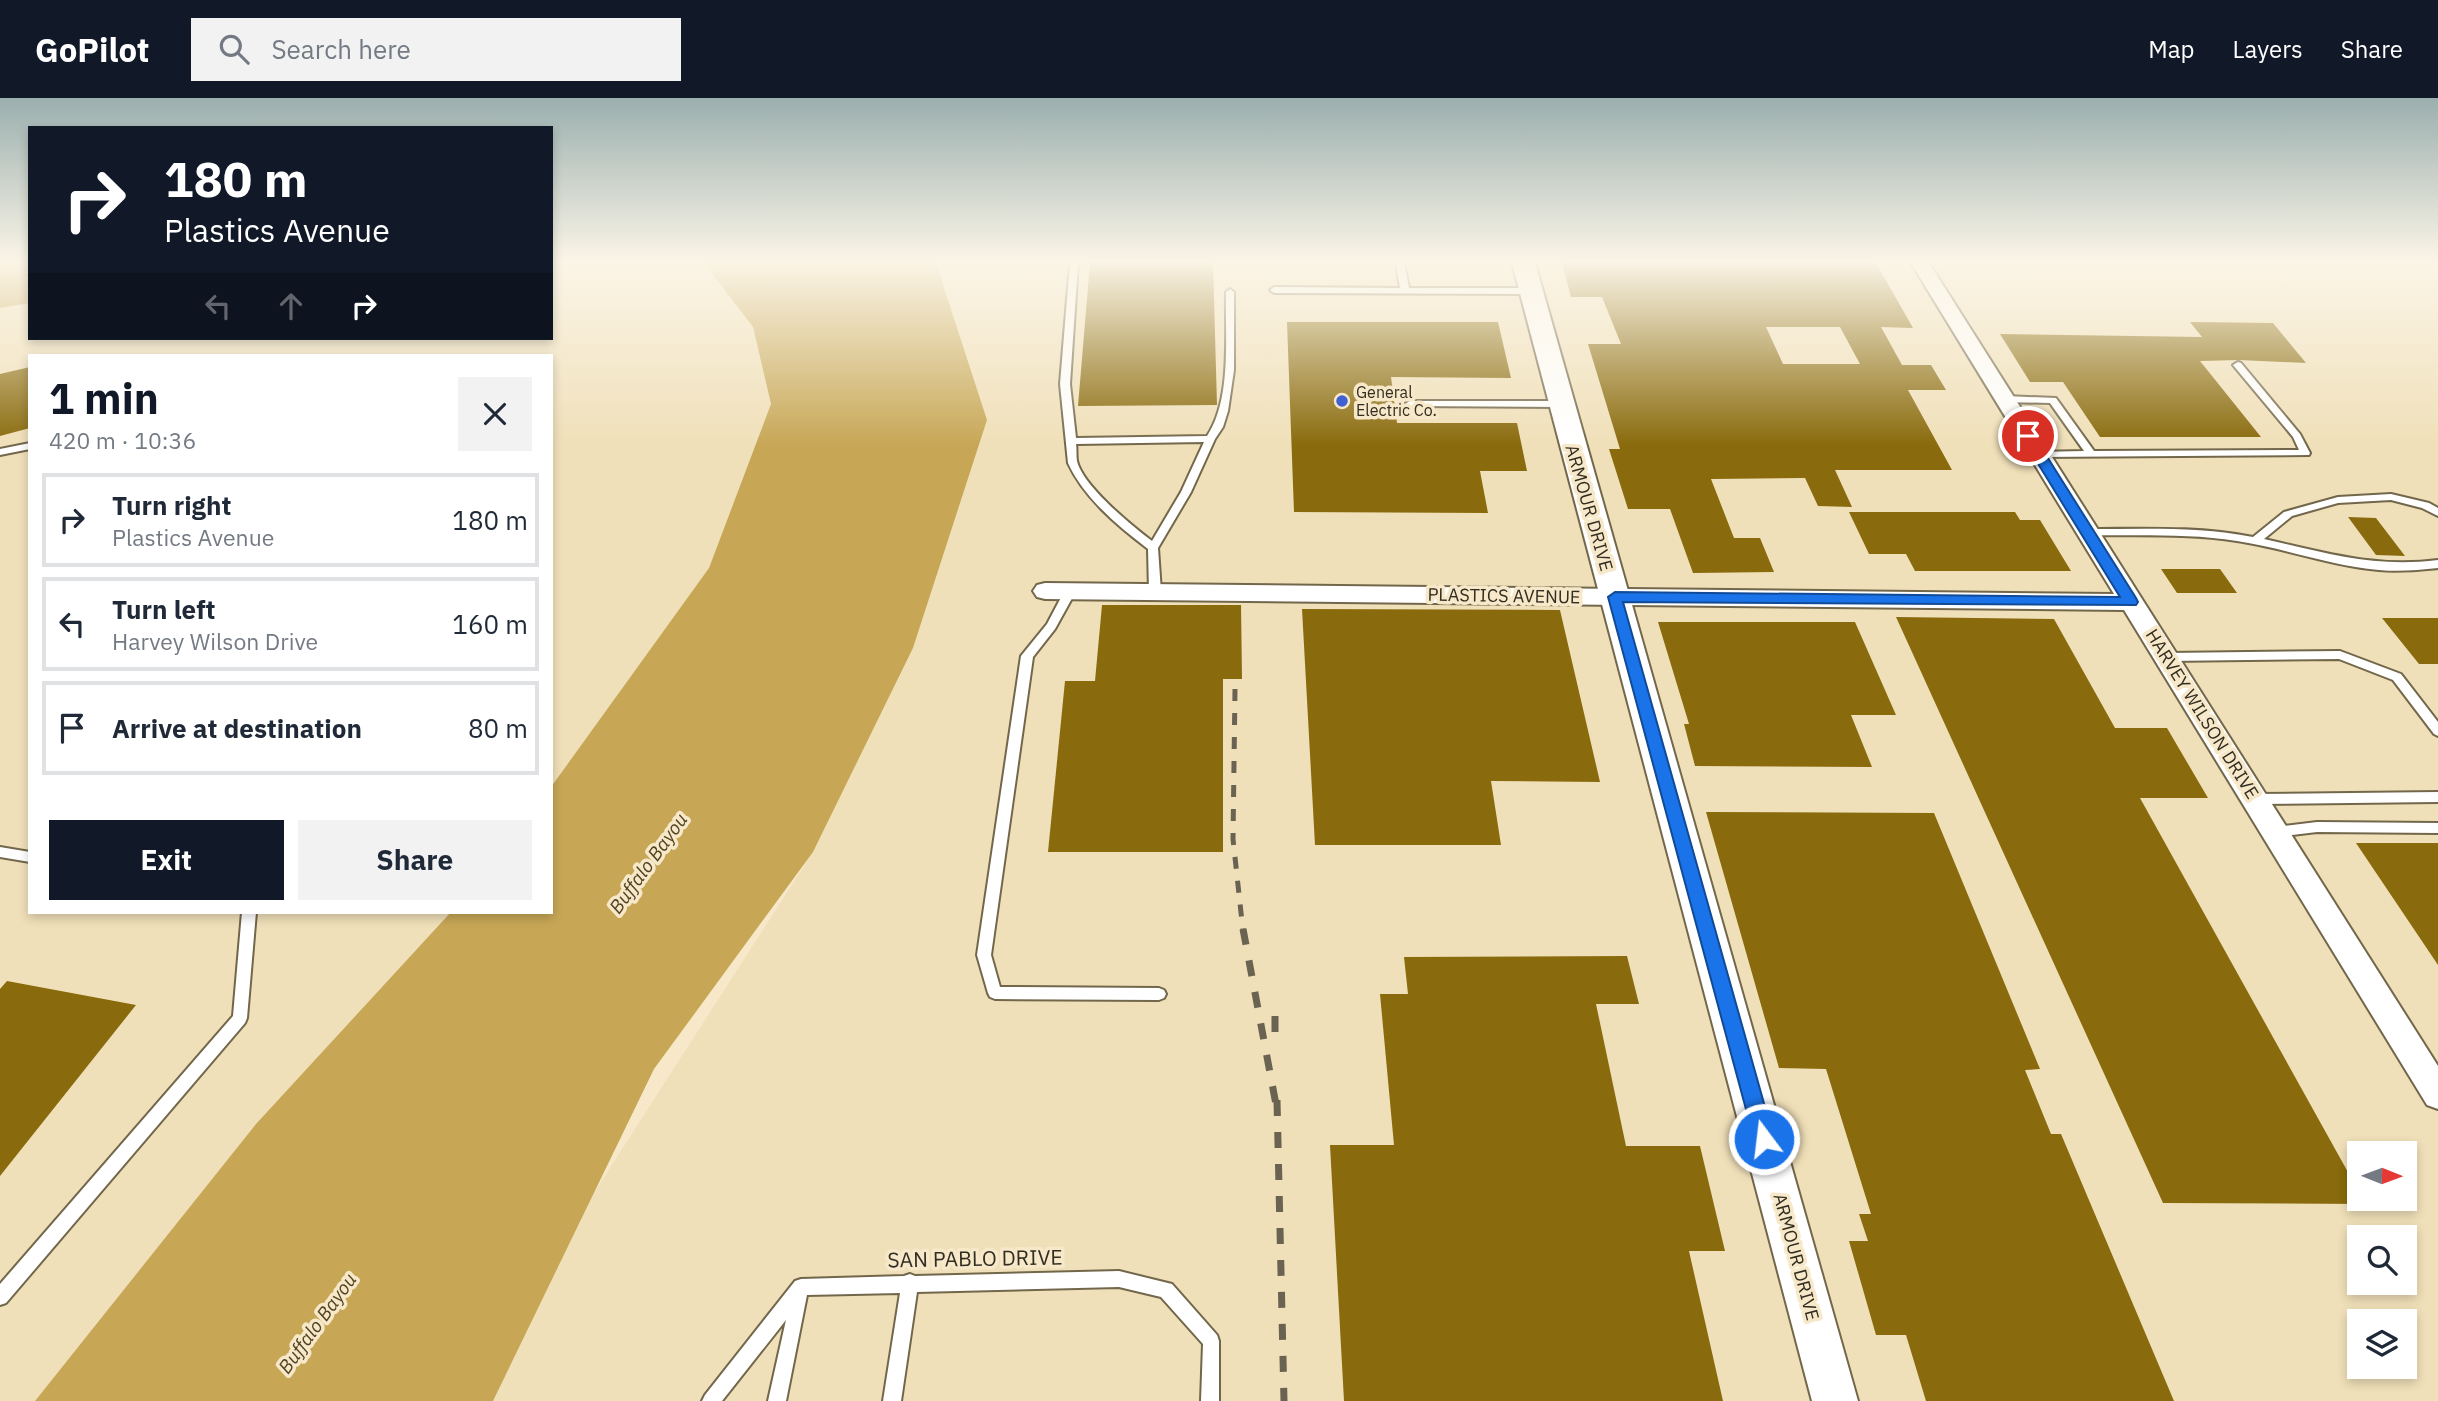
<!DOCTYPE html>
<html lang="en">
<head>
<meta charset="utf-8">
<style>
  body { margin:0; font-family:"IBM Plex Sans",sans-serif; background:#f2f2f3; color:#1f2937; height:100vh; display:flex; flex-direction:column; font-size:26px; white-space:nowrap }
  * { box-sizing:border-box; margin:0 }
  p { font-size:23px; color:#747a83 }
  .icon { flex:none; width:38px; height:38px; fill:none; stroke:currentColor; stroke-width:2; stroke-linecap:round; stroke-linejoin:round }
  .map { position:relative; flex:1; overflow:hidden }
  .sheet { position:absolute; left:28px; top:256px; width:525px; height:560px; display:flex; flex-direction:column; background:#fff; border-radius:0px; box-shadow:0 4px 10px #0003 }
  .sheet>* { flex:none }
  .top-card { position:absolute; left:28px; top:28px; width:525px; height:214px; border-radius:0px; box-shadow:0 4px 10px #0003; background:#111827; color:#fff; overflow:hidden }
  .needle { width:46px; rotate:91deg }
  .fabs { position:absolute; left:2347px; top:1043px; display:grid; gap:14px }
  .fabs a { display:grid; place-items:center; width:70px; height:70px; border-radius:0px; background:#fff; box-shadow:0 4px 10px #0003; font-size:35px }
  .pin { position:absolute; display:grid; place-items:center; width:60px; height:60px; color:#fff; margin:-30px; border:4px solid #fff; border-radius:50%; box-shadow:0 2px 7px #0007 }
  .me { position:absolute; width:77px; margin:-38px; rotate:345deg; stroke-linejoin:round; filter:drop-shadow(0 0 5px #0008) }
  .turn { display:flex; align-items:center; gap:24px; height:147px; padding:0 21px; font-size:32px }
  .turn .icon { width:91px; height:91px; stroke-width:2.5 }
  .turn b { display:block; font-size:49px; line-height:60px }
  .lanes { display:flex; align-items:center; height:66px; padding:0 21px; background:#0003; justify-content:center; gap:35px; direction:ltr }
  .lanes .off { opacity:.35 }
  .round { display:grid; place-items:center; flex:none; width:74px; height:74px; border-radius:0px; background:#f2f2f3 }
  .headline { display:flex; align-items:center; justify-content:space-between; height:119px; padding:0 21px }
  h1 { font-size:42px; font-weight:700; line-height:52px; color:#111827 }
  .button { display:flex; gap:14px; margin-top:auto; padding:14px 21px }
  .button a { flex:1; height:80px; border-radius:0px; background:#111827; color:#fff; font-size:28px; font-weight:700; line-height:80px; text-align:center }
  .button a+a { background:#f2f2f3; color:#1f2937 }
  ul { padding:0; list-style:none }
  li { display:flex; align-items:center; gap:21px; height:94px; margin:0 14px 10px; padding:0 7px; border:4px solid #e0e1e3; border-radius:0px }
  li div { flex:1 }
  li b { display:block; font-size:26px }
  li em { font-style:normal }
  header { display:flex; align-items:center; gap:42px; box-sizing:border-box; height:98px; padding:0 35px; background:#111827; color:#fff }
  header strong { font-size:33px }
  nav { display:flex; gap:38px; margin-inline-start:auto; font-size:24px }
  .search { width:490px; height:63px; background:#f2f2f3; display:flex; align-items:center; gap:18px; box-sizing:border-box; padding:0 24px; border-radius:0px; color:#747a83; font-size:26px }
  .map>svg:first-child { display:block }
  .built { fill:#f0e0b9; fill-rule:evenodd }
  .water { fill:#c7a756 }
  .building { fill:#896a0c; fill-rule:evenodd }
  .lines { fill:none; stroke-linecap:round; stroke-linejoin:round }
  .service-casing { stroke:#72674b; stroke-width:4 }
  .minor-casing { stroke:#72674b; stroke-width:4 }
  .tertiary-casing { stroke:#72674b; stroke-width:4 }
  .service { fill:#fff; fill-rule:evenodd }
  .minor { fill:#fff; fill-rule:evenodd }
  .tertiary { fill:#fff; fill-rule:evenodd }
  .rail-far1 { stroke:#6a6351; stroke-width:5; stroke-dasharray:12 12; stroke-linecap:butt }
  .rail { stroke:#6a6351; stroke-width:7; stroke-dasharray:16 16; stroke-linecap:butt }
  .route { fill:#1a73e8; stroke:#114b97; stroke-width:2 }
  .poi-dot { fill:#4160d3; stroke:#f6e8c9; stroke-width:2.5 }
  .labels { text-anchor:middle; stroke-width:7; stroke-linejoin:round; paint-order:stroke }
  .far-poi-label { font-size:16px; fill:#322d21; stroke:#f6e8c9; text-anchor:start }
  .street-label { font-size:18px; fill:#322d21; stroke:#f6e8c9 }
  .water-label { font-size:19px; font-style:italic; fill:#514320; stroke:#f6e8c9 }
  .near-street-label { font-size:21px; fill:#322d21; stroke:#f6e8c9 }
</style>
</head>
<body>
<header>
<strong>GoPilot</strong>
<div class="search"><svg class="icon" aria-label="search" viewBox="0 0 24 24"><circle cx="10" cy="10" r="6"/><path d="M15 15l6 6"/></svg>Search here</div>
<nav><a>Map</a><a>Layers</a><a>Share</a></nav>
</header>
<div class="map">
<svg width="2438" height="1303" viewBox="0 0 2438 1303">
  <rect width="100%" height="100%" fill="#f6e8c9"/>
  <g class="built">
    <polygon points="551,165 704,165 753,229 771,306 709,470 551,689 551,257 30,257 30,814 451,814 256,1026 35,1303 0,1303 0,210 30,205 30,240 551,240"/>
    <path d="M936,165H2438V1303H482L590,1101L813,754L913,550L987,322ZM2359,1055H2404V1101H2359ZM2359,1139H2404V1185H2359ZM2359,1223H2404V1269H2359Z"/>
  </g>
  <g class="water">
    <polygon points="0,165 30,165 30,205 0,210"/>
    <polygon points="704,165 936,165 987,322 913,550 813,754 654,971 493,1303 35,1303 256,1026 451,814 551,814 551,689 709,470 771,306 753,229"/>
  </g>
  <g class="building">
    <polygon points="1090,165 1213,165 1217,307 1078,308"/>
    <path d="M1562,165H1876L1913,230L1881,229L1902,267H1931L1946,292H1908L1952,372H1835L1852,409L1818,408L1805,380L1711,381L1734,440H1760L1774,474L1693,475L1670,411H1628L1609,351H1620L1588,246H1621L1602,199H1571ZM1766,229H1840L1860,266H1783Z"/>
    <polygon points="1287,224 1498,224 1511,280 1391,279 1397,325 1517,325 1527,373 1480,373 1488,415 1294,414"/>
    <polygon points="2190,224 2273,225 2306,265 2239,262 2200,263 2261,339 2100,339 2063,284 2030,284 2000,236 2202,239"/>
    <polygon points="30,269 30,330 0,338 0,276"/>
    <polygon points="1849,414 2015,414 2020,422 2040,422 2071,473 1915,473 1906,456 1869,456"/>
    <polygon points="2348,419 2376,420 2405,458 2376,457"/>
    <polygon points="2161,471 2220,471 2237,495 2177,495"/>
    <polygon points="1102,507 1241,507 1242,581 1223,581 1223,754 1048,754 1065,583 1095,583"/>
    <polygon points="1302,511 1560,512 1600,684 1491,683 1501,747 1315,747"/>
    <polygon points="1896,519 2054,521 2115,630 2167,630 2208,700 2140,700 2359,1094 2359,1101 2363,1101 2366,1106 2163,1105"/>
    <polygon points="2382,520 2438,520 2438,566 2419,566"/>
    <polygon points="1658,524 1855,524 1896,617 1851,617 1872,669 1695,668 1684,626 1689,626"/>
    <polygon points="1706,714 1934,715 2040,971 2025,972 2051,1036 2061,1036 2174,1303 1926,1303 1906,1237 1876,1237 1849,1143 1868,1143 1859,1116 1871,1116 1826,971 1779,970"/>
    <polygon points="2356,745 2438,745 2438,867"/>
    <polygon points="1627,858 1639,906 1596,906 1626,1048 1700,1048 1725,1153 1689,1153 1723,1303 1344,1303 1330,1047 1394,1047 1380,896 1408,896 1404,859"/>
    <polygon points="7,883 136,907 0,1078 0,891"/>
  </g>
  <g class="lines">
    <g class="service-casing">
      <g id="service">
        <path d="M1070,165H1078L1070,286L1076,340L1207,338C1232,301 1225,237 1226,194L1230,191L1234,194V272L1228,313L1223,329L1215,341L1191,394L1158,450L1161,494L1155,498L1149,494L1148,451C1118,428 1084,400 1068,365L1060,286ZM1204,344L1181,394L1152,443C1131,427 1083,388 1077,363C1076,357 1077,351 1076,346Z"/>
        <polygon points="1396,165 1404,165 1409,190 1531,190 1535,193 1531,196 1274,195 1270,192 1274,189 1400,190"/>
        <polygon points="2238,264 2241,265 2300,336 2310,355 2309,357 2039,359 2035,358 2035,354 2084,353 2050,305 2005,304 2000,301 2005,298 2056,300 2094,353 2299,352 2293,339 2233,267"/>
        <polygon points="1410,303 1560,303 1565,306 1560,309 1407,308 1405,306"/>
        <polygon points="30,345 30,351 0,357 0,351"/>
        <path d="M2391,396L2429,405L2438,410V418L2422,410L2391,402L2338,405L2292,418L2264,441C2326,455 2374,470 2438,462V470C2418,472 2399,474 2379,472C2331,468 2284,450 2237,443C2188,435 2137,438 2087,437L2082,434L2087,431C2143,431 2198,428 2253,439L2284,414L2338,399Z"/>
        <polygon points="1070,489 1076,493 1055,531 1033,559 991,857 1000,889 1159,890 1164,892 1166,896 1164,900 1159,902 995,901 990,899 988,895 977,857 1021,558 1047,526 1066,490"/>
        <polygon points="2340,553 2401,576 2438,624 2438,638 2434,636 2393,582 2339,561 2167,563 2161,559 2167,555"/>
        <polygon points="2438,694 2438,704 2255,706 2251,705 2249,701 2251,697 2255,696"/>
        <polygon points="2317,724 2438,725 2438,735 2317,734 2275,739 2270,738 2269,734 2270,730 2275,729"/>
        <polygon points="0,749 30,754 30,764 0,759"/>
        <polygon points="242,814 256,814 247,920 245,925 6,1205 0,1207 0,1186 233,918"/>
        <polygon points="1119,1173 1172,1186 1217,1237 1219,1243 1219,1303 1201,1303 1203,1246 1161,1199 1119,1189 917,1194 901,1303 883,1303 900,1195 807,1197 786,1303 768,1303 786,1222 722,1303 702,1303 705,1297 795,1183 801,1181 904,1178 910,1176 915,1178"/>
      </g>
    </g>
    <g class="minor-casing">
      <polygon id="minor" points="1911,165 1929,165 2438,968 2438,1011 2427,1007 2124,512 1045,501 1037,499 1033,493 1037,487 1045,485 2114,496"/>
    </g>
    <g class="tertiary-casing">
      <polygon id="tertiary" points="1512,165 1535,165 1858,1303 1812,1303"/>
    </g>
    <use href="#service" class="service"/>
    <use href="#minor" class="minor"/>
    <use href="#tertiary" class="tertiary"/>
    <polyline class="rail-far1" points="1235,591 1233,741 1243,833"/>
    <g class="rail">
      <polyline points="1243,831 1277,1012"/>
      <polyline points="1275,918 1275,946"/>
      <polyline points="1277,1002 1284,1303"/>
    </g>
  </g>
  <linearGradient id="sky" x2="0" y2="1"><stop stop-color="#9bafae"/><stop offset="0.47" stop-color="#fbf5e7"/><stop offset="1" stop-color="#fbf5e7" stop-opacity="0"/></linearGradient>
  <rect width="2438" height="348" fill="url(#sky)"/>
  <polygon class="route" points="2028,334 2034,338 2136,500 2138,504 2136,507 1623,504 1774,1041 1771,1048 1764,1050 1757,1048 1754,1041 1608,499 1615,494 2120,499 2021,338"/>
  <circle class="poi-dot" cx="1342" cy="303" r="7"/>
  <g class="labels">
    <g class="far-poi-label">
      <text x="1356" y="300">General<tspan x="1356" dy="18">Electric Co.</tspan></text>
    </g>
    <g class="street-label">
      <text transform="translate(1589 410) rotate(74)" y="6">ARMOUR DRIVE</text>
      <text transform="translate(1504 498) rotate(1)" y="6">PLASTICS AVENUE</text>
      <text transform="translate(2202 616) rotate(58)" y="6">HARVEY WILSON DRIVE</text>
      <text transform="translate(1796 1159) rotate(75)" y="6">ARMOUR DRIVE</text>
    </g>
    <g class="water-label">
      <text transform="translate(648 765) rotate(-54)" y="7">Buffalo Bayou</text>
      <text transform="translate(317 1225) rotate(-54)" y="7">Buffalo Bayou</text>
    </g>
    <g class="near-street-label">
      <text transform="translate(975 1161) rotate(-1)" y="7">SAN PABLO DRIVE</text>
    </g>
  </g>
</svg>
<div class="fabs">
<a><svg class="needle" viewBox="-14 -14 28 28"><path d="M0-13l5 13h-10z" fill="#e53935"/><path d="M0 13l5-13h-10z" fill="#747a83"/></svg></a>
<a><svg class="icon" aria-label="search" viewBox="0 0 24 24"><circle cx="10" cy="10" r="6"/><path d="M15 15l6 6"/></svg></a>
<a><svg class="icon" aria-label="layers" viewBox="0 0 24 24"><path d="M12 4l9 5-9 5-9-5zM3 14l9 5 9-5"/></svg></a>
</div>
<div class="pin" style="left:2028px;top:338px;background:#d93025"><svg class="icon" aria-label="arrive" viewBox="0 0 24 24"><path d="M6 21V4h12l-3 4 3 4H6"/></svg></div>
<svg class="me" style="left:1764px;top:1041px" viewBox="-20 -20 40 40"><circle r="17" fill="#1a73e8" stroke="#fff" stroke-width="3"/><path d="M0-11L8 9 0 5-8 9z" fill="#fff"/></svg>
<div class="top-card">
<div class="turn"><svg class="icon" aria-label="right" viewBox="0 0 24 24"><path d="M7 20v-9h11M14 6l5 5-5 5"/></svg><div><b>180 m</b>Plastics Avenue</div></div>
<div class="lanes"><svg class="icon off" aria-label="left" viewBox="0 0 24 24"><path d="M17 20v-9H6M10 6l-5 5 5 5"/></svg><svg class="icon off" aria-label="ahead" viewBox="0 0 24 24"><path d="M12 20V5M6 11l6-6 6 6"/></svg><svg class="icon" aria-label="right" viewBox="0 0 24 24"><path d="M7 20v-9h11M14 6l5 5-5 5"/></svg></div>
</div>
<section class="sheet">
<div class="headline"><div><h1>1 min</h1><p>420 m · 10:36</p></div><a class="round"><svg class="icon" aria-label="close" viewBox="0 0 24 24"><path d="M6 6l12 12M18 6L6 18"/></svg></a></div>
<ul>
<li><svg class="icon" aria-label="right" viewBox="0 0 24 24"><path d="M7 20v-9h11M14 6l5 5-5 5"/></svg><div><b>Turn right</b><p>Plastics Avenue</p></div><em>180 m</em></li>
<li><svg class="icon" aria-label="left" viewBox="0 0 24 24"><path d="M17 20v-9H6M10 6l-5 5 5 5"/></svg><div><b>Turn left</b><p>Harvey Wilson Drive</p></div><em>160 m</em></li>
<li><svg class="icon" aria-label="arrive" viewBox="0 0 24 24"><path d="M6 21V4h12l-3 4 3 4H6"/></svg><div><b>Arrive at destination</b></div><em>80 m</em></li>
</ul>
<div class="button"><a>Exit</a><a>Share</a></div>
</section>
</div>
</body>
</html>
